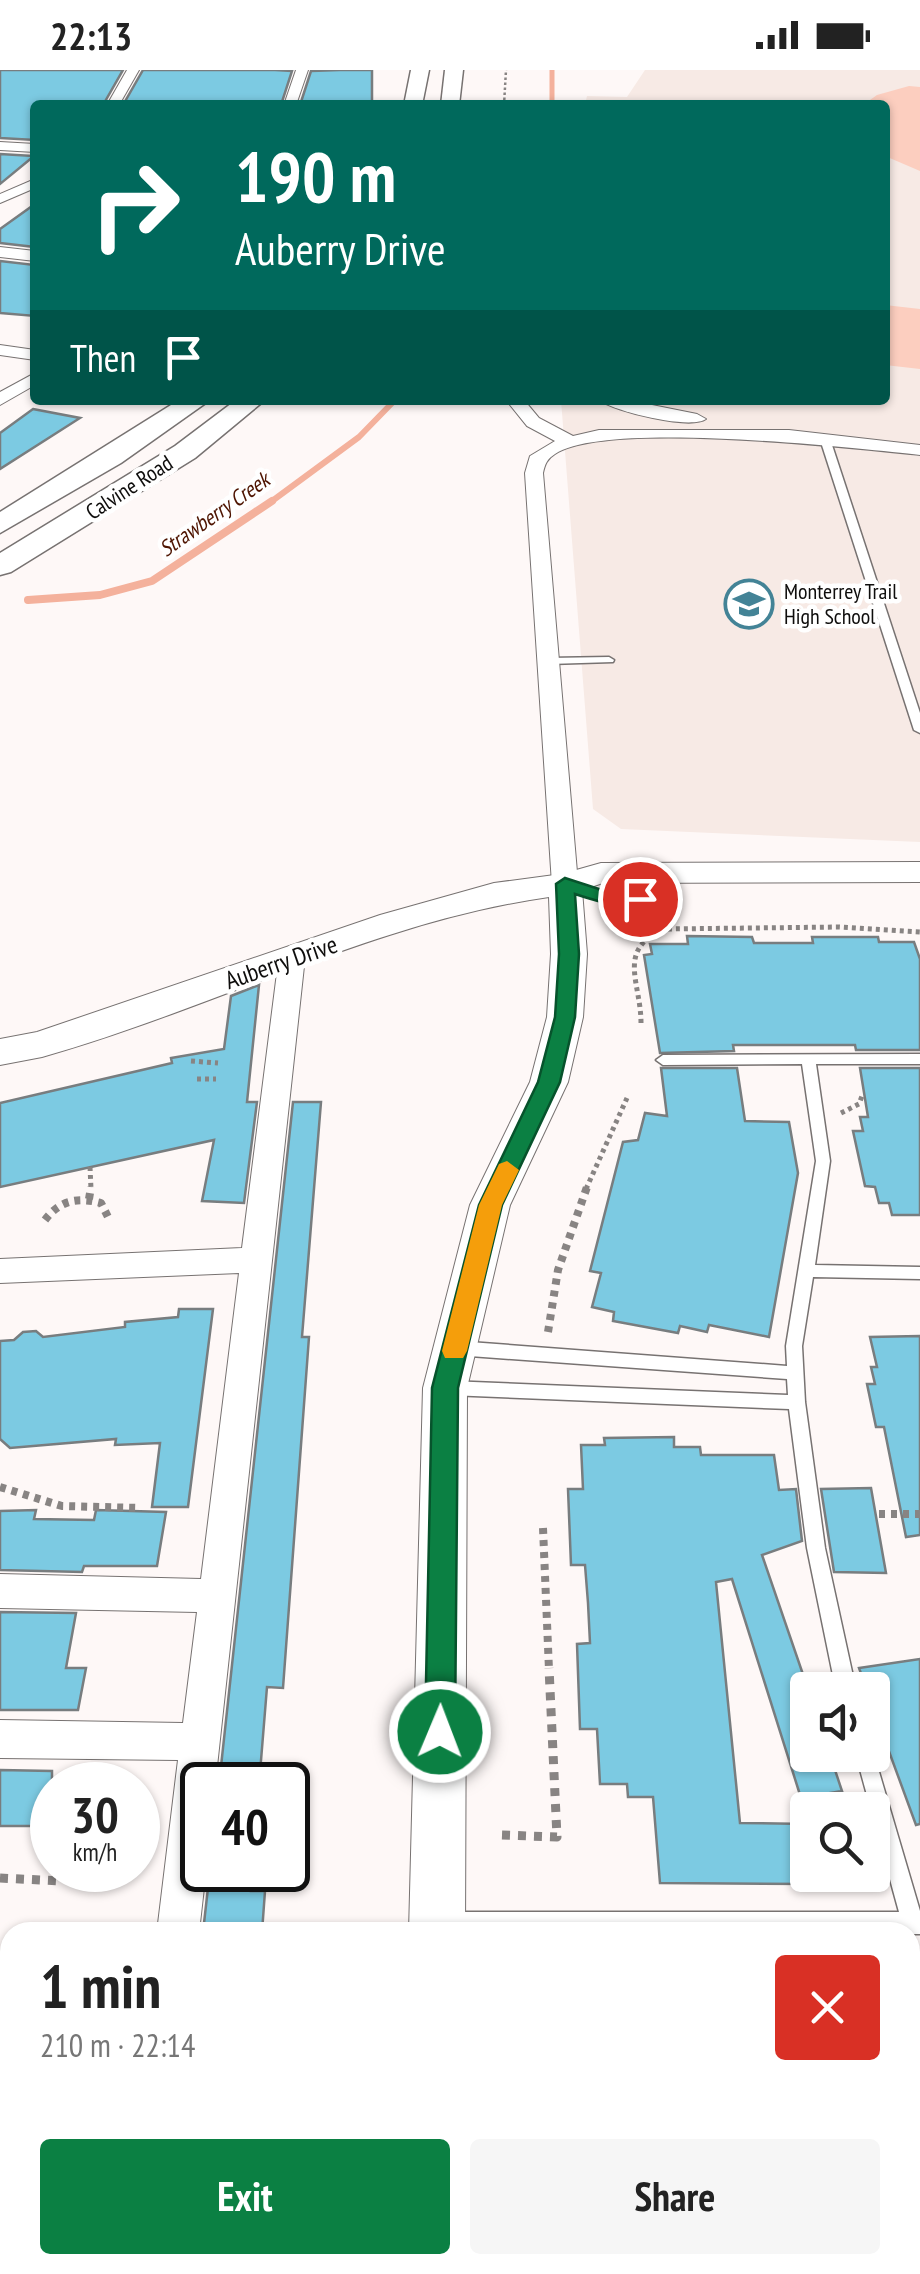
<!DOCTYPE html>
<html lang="en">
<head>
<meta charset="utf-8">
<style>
  body { margin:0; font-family:"PT Sans Narrow",sans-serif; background:#f6f6f6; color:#222; height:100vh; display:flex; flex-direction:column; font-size:38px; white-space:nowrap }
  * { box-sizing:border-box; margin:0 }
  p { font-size:32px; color:#767676 }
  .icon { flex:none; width:55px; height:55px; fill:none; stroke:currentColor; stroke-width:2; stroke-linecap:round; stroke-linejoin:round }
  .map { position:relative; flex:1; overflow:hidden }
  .side { position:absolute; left:0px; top:1852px; width:920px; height:352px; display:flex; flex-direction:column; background:#fff; border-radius:30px 30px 0 0; box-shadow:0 2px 8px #0004 }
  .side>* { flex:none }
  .banner { position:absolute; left:30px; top:30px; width:860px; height:305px; border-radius:10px; box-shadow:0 2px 8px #0004; background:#00695c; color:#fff; overflow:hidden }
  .controls { position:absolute; left:790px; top:1602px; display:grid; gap:20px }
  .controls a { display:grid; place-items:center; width:100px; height:100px; border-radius:10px; background:#fff; box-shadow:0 2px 8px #0004; font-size:50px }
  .speed { position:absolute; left:30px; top:1692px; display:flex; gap:20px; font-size:50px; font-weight:700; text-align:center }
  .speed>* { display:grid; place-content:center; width:130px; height:130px; border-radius:50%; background:#fff; box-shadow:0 2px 8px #0004; line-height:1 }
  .speed small { font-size:25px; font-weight:400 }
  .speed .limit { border:5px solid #111; border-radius:15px; background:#fff; color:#111 }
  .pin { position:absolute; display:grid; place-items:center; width:85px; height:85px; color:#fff; margin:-42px; border:5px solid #fff; border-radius:50%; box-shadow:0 2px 10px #0007 }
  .me { position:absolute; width:110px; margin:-55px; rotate:1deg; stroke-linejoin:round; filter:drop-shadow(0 0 8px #0008) }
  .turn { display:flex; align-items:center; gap:35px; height:210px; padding:0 40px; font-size:45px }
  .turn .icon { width:130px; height:130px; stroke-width:2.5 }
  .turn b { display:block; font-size:70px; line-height:85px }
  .then { display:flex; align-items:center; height:95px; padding:0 40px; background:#0003; gap:20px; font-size:38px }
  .round { display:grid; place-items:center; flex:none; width:105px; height:105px; border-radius:10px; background:#f6f6f6 }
  .headline { display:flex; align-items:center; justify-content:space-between; height:170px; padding:0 40px }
  h1 { font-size:60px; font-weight:600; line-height:75px }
  .button { display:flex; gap:20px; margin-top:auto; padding:20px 40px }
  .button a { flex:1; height:115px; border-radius:10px; background:#0b8043; color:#fff; font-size:40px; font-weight:600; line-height:115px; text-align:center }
  .button a+a { background:#f6f6f6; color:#222 }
  .status { display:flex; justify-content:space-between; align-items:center; height:70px; padding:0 50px; background:#fff; direction:ltr }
  .status svg { height:28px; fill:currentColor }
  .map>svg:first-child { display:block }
  .built { fill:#f7eae5 }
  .green { fill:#fccebf }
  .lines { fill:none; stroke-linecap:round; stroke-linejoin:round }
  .stream-far2 { stroke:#f4b19c; stroke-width:5 }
  .stream-far1 { stroke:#f4b19c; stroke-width:6 }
  .stream { stroke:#f4b19c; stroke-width:8 }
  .building { fill:#7ccae2; stroke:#787d7f; stroke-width:2.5 }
  .service-casing { stroke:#777271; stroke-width:3 }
  .minor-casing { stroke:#777271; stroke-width:2 }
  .tertiary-casing { stroke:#777271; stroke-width:2 }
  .secondary-casing { stroke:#777271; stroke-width:3 }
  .path-far3 { stroke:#888483; stroke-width:2.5; stroke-dasharray:2.5 2.5; stroke-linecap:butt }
  .path-far2 { stroke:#888483; stroke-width:5; stroke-dasharray:4 4; stroke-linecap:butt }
  .path-far1 { stroke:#888483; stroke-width:8; stroke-dasharray:6 6; stroke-linecap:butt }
  .path { stroke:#888483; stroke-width:9; stroke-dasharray:8 8; stroke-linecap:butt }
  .service { fill:#fff; fill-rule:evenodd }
  .minor { fill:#fff; fill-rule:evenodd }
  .tertiary { fill:#fff; fill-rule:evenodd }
  .secondary { fill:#fff; fill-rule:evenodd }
  .route { fill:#0b8043; stroke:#07532c; stroke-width:2.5 }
  .slow { fill:#f59e0b }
  .labels { text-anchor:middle; stroke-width:9; stroke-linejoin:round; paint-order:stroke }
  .far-street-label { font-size:22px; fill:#0e0d0c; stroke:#fff }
  .far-water-label { font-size:22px; font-style:italic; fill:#4e1401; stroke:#fff }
  .far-poi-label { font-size:22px; fill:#0e0d0c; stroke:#fff; text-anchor:start }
  .street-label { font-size:25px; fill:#0e0d0c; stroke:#fff }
</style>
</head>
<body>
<div class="status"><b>22:13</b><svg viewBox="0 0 49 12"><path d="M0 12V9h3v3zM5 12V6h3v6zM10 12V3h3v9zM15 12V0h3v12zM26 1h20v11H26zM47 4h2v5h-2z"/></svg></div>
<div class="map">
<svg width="920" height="2204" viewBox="0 0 920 2204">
  <rect width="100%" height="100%" fill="#fef8f7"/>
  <polygon class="built" points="645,0 920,0 920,772 621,759 593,739 561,330 885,330 885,35 585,35 587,26 627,27"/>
  <g class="green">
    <polygon points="909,16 920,17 920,101 885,86 885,35 863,35 877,25"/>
    <polygon points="885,235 920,239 920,299 885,295"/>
  </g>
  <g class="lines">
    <polyline class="stream-far2" points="552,0 552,35"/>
    <polyline class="stream-far1" points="268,434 359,367 395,330"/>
    <polyline class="stream" points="28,530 100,525 152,511 272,431"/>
  </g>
  <g class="building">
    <polygon points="0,0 123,0 103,35 35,35 35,70 0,68"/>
    <polygon points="143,0 275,0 292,1 281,35 123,35"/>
    <polygon points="340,0 372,0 372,35 300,35 311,1"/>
    <polygon points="0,84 34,86 0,114"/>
    <polygon points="35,134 35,177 0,173 0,159"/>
    <polygon points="0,191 35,195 35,246 0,243"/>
    <polygon points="33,339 80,348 0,399 0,363"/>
    <polygon points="687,866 752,867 754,873 813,873 812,867 878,867 879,872 914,872 920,889 920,980 856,980 855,975 733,975 734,981 660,983 644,885 652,884 650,874 688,874"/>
    <polygon points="259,915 247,1032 257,1032 244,1133 202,1131 214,1070 0,1117 0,1033 172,993 171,988 224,979 231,926"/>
    <polygon points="661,998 737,998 745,1051 789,1052 798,1103 769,1267 709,1255 707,1262 680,1256 678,1263 613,1251 614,1242 592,1237 601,1203 590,1201 623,1072 638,1070 645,1043 667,1046"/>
    <polygon points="860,998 920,998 920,1145 892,1145 889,1133 879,1133 875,1117 865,1116 853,1061 863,1061 860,1047 868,1047"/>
    <polygon points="293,1032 321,1032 302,1267 309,1267 283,1618 267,1617 259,1715 219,1715"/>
    <polygon points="179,1239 213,1239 188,1437 152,1437 160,1373 115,1375 116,1369 10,1378 0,1369 0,1271 14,1270 23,1262 36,1261 43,1267 125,1257 125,1252 178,1247"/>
    <polygon points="920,1266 920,1465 906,1467 884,1357 876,1357 867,1314 875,1314 871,1297 877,1297 870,1267"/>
    <polygon points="674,1367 674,1377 700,1377 701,1385 774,1385 779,1420 796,1419 802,1471 762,1485 808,1619 808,1685 830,1685 842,1721 801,1728 732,1509 716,1512 740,1753 808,1754 808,1814 660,1813 653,1727 628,1727 627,1714 600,1714 597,1659 580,1659 577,1574 590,1573 588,1533 585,1495 571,1495 568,1419 583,1419 581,1375 605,1375 604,1368"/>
    <polygon points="871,1418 886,1503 834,1502 821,1419"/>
    <polygon points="36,1440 34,1449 94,1450 96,1440 166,1442 157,1496 84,1496 82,1502 0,1500 0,1441"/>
    <polygon points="0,1542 76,1543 66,1598 86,1598 78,1640 0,1640"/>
    <polygon points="920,1589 920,1754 916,1755 872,1635 872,1620 867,1620 859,1598"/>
    <polygon points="0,1700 52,1701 52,1756 0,1756"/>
    <polygon points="210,1800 253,1800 251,1821 265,1821 262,1862 203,1862"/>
  </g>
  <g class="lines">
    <g class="service-casing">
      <g id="service">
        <polygon points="825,366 830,369 920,643 920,663 914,660 820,369"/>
        <polygon points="609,587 614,590 613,592 549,594 544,591 549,588"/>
        <polygon points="920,984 920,994 816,994 830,1091 815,1195 920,1197 920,1209 813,1207 802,1276 805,1332 825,1478 856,1620 836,1620 807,1478 789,1339 449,1325 443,1323 441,1318 443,1313 449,1311 788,1325 787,1309 456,1285 450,1283 448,1278 450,1273 456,1271 787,1296 786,1276 816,1091 802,994 663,995 656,990 663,985"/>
        <polygon points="872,1678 920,1841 920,1864 443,1862 439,1860 435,1853 439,1846 446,1842 899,1842 856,1685 872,1685"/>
      </g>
    </g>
    <g class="minor-casing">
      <g id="minor">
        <polygon points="127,0 139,0 119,35 107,35"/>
        <polygon points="296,0 308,0 296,35 284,35"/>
        <polygon points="0,72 35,74 35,82 0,80"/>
        <polygon points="35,109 35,118 0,133 0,124"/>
        <polygon points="0,177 35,181 35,191 0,187"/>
        <polygon points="0,275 35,280 35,290 0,285"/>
        <polygon points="35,303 35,315 0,335 0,322"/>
        <path d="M506,330H524L539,348L573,366L599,360H789L920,375V385C853,378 605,350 555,384C547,389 545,394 543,403L578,814L565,822L552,814L525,403L530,386L555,371L527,356Z"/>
        <path d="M599,330H627L697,344L706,349C691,360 615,342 599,330Z"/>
        <polygon points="292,878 305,887 215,1715 202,1715 202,1800 206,1800 199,1862 157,1862 178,1690 0,1688 0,1650 183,1653 197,1542 0,1538 0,1504 201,1509 239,1203 0,1213 0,1189 242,1178 279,887"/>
        <polygon points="10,2133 10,2181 0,2182 0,2134"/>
      </g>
    </g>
    <g class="tertiary-casing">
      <g id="tertiary">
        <path d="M920,792V812L603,813L582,820L587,884L583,947L568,1012L510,1135L467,1318L465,1862H409L423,1318L470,1135L530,1012L547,947L551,884L549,827C373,852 212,939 42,987L0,995V969L37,962L380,845L494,813L562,804L601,793Z"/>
        <rect x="395" y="2195" width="64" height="9"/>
      </g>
    </g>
    <g class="secondary-casing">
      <g id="secondary">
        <polygon points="411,0 429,0 422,35 404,35"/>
        <polygon points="445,0 463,0 459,35 441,35"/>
        <polygon points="179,330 210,330 121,393 0,463 0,442"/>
        <polygon points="236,330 265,330 195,388 11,502 0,505 0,483 175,376"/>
      </g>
    </g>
    <polyline class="path-far3" points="504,35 506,0"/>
    <g class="path-far2">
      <path d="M641,953C641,912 616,881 663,859L839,857L920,862"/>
      <polyline points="191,991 218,993"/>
      <polyline points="197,1009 216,1009"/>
      <polyline points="841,1043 859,1034 862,1026"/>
      <polyline points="90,1097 91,1119"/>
      <polyline points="586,1119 627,1028"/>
    </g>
    <g class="path-far1">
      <polyline points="89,1129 91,1117"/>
      <path d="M45,1150C60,1130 78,1127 101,1133L108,1147"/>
      <polyline points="548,1262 558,1200 587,1117"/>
      <polyline points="0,1417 62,1436 141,1438"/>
      <polyline points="879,1444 920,1444"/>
      <polyline points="543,1458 549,1600"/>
    </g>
    <g class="path">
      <polyline points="502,1765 557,1767 549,1598"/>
      <polyline points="0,1808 61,1811"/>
      <polyline points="910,1974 920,1973"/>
    </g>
    <use href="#service" class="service"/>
    <use href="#minor" class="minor"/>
    <use href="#tertiary" class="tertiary"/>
    <use href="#secondary" class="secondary"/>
  </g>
  <path class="route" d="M565,808L605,821L640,823L649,829C632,843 596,831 575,824L579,884L575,947L560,1012L502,1135L458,1318L455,1662L451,1672L440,1676L430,1672L425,1662L432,1318L479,1135L538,1012L555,947L559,884L556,814Z"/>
  <polygon class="slow" points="507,1091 519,1100 502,1135 467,1281 463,1288 445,1288 442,1281 479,1135 499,1094"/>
  <defs>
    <g id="school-ring" transform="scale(2.5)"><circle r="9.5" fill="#fff" stroke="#438396" stroke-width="1.5"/><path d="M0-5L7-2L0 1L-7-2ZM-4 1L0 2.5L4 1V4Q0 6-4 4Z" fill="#438396"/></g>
  </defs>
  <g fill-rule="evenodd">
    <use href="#school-ring" x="749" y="534"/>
  </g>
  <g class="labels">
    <g class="far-street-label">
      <text transform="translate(129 417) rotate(-33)" y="8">Calvine Road</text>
    </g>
    <g class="far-water-label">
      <text transform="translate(214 444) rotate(-35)" y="8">Strawberry Creek</text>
    </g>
    <g class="far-poi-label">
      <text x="784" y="529">Monterrey Trail<tspan x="784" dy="25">High School</tspan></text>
    </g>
    <g class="street-label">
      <text transform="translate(281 892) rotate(-19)" y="9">Auberry Drive</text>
    </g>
  </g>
</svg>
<div class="controls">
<a><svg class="icon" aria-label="sound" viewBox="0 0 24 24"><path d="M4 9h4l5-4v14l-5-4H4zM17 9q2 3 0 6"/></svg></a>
<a><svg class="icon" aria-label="search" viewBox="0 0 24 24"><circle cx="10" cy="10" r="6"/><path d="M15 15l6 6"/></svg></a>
</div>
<div class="speed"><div>30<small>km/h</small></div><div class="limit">40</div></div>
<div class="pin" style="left:640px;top:829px;background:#d93025"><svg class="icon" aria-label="arrive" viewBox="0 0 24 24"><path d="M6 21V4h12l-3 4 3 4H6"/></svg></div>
<svg class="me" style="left:440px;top:1662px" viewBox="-20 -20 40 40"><circle r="17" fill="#0b8043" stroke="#fff" stroke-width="3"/><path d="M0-11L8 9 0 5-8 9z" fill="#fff"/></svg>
<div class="banner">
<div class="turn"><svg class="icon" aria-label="right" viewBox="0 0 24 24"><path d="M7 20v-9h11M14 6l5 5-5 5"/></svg><div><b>190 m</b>Auberry Drive</div></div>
<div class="then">Then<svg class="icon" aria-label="arrive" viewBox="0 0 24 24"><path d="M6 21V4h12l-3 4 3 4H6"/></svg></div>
</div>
<section class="side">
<div class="headline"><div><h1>1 min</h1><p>210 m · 22:14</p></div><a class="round" style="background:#d93025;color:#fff"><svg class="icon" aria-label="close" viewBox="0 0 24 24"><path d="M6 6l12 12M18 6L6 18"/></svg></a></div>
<div class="button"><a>Exit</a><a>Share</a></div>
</section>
</div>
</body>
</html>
